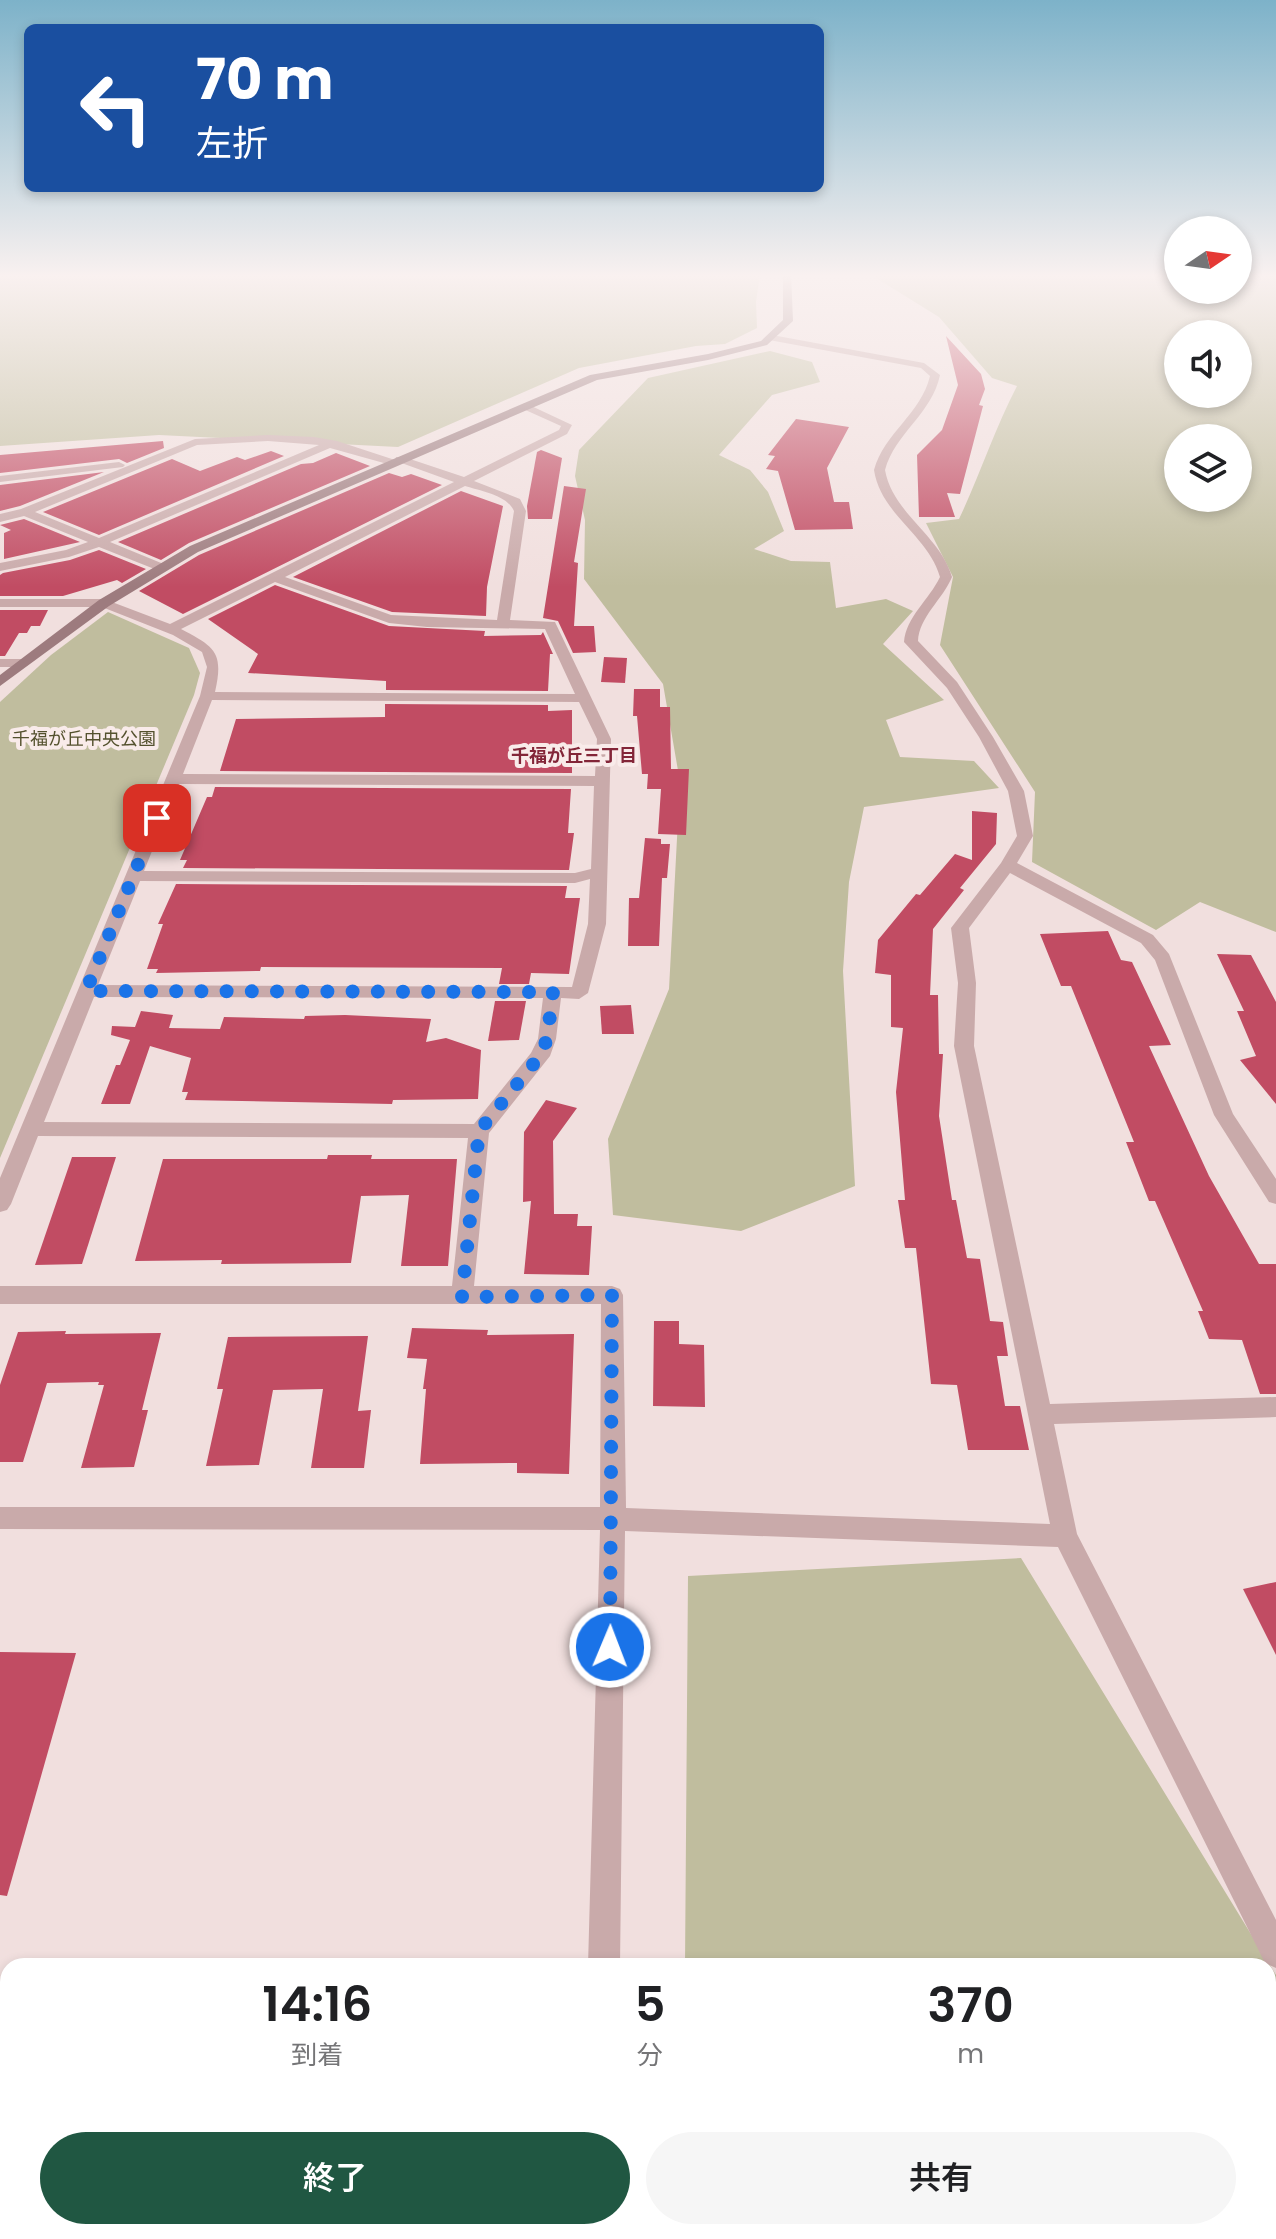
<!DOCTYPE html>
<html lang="ja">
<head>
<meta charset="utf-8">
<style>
  body { margin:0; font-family:Poppins,"Noto Sans JP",sans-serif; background:#f6f6f6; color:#202124; height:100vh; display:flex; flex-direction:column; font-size:30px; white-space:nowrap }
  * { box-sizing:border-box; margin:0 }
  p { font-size:26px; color:#757577 }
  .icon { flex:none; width:44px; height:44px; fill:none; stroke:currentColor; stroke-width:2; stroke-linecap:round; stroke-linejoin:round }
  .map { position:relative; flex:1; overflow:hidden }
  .details { position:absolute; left:0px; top:1958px; width:1276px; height:282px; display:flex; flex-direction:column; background:#fff; border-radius:24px 24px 0 0; box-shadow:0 4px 12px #0003 }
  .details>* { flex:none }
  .top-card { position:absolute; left:24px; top:24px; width:800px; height:168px; border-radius:12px; box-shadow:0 4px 12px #0003; background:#1a4fa0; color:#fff; overflow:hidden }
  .needle { width:52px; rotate:77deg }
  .fabs { position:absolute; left:1164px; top:216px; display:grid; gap:16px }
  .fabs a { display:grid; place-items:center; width:88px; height:88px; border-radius:50%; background:#fff; box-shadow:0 4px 12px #0003; font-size:40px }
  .pin { position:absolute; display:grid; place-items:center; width:68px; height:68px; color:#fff; margin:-34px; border-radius:16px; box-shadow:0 4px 12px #0006 }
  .me { position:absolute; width:88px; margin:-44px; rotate:1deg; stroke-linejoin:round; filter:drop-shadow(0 0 6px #0008) }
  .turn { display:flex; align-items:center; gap:28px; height:168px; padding:0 40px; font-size:36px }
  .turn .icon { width:104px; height:104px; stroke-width:2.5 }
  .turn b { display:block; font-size:56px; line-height:68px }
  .eta { display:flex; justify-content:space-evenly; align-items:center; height:136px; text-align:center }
  .eta b { font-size:48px; font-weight:600; line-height:56px }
  .primary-button { display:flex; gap:16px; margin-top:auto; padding:16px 40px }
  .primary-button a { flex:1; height:92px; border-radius:48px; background:#205742; color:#fff; font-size:32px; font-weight:600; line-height:92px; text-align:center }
  .primary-button a+a { background:#f6f6f6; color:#202124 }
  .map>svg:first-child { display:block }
  .green { fill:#c0bd9e; fill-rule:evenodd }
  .building { fill:#c14c63 }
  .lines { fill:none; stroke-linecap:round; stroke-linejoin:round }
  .street { fill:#c9aaaa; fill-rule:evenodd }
  .secondary { fill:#9d7b7e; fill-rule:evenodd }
  .route { stroke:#1a73e8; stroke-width:14; stroke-dasharray:0 25.2 }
  .labels { text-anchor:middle; stroke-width:8; stroke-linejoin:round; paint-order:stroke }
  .far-park-label { font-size:18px; fill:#54512e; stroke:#f9ebea }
  .far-neighbourhood-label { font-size:18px; font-weight:bold; fill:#832538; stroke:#f9ebea }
</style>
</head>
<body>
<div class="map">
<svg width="1276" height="2239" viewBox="0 0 1276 2239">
  <rect width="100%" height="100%" fill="#f1dfde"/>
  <g class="green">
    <polygon points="0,273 760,273 756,302 757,328 725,344 696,346 579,368 398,447 159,435 0,446"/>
    <path d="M868,273H1178V290H1238V273H1276V932L1200,902L1156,930L1032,862L1035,792L940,645L953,577L926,523L959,519C980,475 994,430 1017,386L992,378L939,317ZM1178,334H1238V394H1178ZM1178,438H1238V498H1178Z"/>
    <polygon points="770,351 812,362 820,382 772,395 719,455 750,470 768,492 784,531 754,549 791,561 830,562 836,608 886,599 913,611 883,644 944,700 886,720 900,757 974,761 999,788 864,807 849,882 843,971 855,1186 741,1231 613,1215 608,1139 669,989 680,782 663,684 584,579 585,520 575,476 579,450 648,378"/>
    <polygon points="108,612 189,648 200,673 194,695 0,1158 0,702 51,655"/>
    <polygon points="1021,1558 1276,1975 1276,2239 683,2239 683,2232 1268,2232 1268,1966 685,1966 688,1576"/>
  </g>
  <g class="building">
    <polygon points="946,336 981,374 985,389 979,405 983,406 960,494 947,493 955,517 919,517 917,455 942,430 958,385"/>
    <polygon points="796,419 849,427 827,468 834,502 849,502 853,529 795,530 778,471 766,469 775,456 768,455"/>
    <polygon points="163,441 164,448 127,463 119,459 0,473 0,455"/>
    <polygon points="541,450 562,458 552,519 528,519 527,506 537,452"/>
    <polygon points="271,451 284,456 99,535 43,512 172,459 200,471 237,457 245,460"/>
    <polygon points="336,453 370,466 189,543 161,560 118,542 301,464 313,463"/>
    <polygon points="104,472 20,506 0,511 0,485"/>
    <polygon points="389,473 402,477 411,474 442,485 183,614 139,591 199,555"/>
    <polygon points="564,486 586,489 574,562 578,563 574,626 594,626 596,652 573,653 558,621 543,618"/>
    <polygon points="461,491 503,506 487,587 486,616 392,612 293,577"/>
    <polygon points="24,519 80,542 4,559 4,533 11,530 0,525"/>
    <polygon points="99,550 146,569 122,583 117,580 63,596 0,596 0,575 3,573 70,560"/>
    <polygon points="275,585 389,626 485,631 484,636 541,635 543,632 553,654 550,654 548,691 386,690 386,681 248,673 258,654 208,619"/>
    <polygon points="0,610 48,610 40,626 31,626 27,633 19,633 5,656 0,656"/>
    <polygon points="604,657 627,658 625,683 601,682"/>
    <polygon points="634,689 660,689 660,707 670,707 671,769 689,769 686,835 658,834 661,789 647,789 648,774 642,774 637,716 633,716"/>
    <polygon points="385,704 548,705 548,711 572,710 572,773 220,771 236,719 385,717"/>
    <polygon points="215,787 571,789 568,833 574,833 569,870 183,868 187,860 180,860 207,797 212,797"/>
    <polygon points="972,811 997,813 996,844 960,888 964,890 933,929 930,995 938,995 939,1054 943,1054 939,1116 952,1200 956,1200 967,1258 980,1259 990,1321 1003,1322 1008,1356 997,1356 1005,1406 1020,1406 1029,1450 968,1450 957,1385 931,1384 916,1248 905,1248 898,1200 905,1200 896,1092 903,1028 891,1027 891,975 875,973 878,940 916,894 920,895 955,854 972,860"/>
    <polygon points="645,838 661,839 661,844 670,844 667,878 662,878 659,946 628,946 629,898 639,898"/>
    <polygon points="176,884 567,886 565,898 580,898 569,974 531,973 529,984 499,984 502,968 261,967 260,971 156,973 158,969 147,969 163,924 158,924"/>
    <polygon points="1108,931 1121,960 1132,962 1171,1045 1149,1046 1209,1176 1259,1264 1276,1264 1276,1394 1260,1394 1242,1340 1209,1339 1198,1311 1203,1311 1155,1201 1149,1201 1126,1142 1134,1142 1071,986 1061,986 1040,934"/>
    <polygon points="1217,954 1251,955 1276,1002 1276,1104 1240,1060 1256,1056 1237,1011 1244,1011"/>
    <polygon points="495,1001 526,1001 519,1040 488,1041"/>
    <polygon points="631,1005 634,1034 602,1034 600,1006"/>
    <polygon points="141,1011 173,1015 169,1028 220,1029 224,1017 304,1019 305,1016 345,1015 431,1019 426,1042 446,1038 481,1050 478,1099 393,1100 392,1104 185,1100 188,1092 182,1092 191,1058 150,1046 130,1104 101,1104 116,1065 120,1065 130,1040 111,1035 112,1026 135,1027"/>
    <polygon points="546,1100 577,1108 553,1141 554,1214 578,1214 577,1226 592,1226 589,1275 524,1274 531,1201 523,1202 524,1132"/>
    <polygon points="328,1155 372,1155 371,1159 457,1159 448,1266 401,1266 409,1195 361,1196 351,1263 221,1264 222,1260 135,1261 163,1159 327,1159"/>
    <polygon points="72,1157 116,1157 82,1264 35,1265"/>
    <polygon points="654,1321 679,1321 679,1344 704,1345 705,1407 653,1406"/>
    <polygon points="412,1328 488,1330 487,1335 574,1334 569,1474 517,1473 517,1463 420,1464 426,1389 423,1389 427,1359 407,1358"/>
    <polygon points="66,1331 65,1334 161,1333 142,1410 148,1410 134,1467 81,1468 104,1385 98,1385 99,1382 47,1383 23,1462 0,1462 0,1385 18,1332"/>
    <polygon points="368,1336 358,1411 371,1410 364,1468 311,1468 323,1389 273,1390 259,1465 206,1466 223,1389 217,1389 228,1337"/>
    <polygon points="1276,1582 1276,1655 1243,1589"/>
    <polygon points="0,1652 76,1653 7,1896 0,1895"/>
  </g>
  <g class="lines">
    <g class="street">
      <path d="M772,335L924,363L940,375C932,414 895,433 885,470C893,514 940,535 952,577C943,599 919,617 918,641L957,682L993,737L1024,791L1033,836L1017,863L1153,935L1169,954L1233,1114L1276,1179V1204L1269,1202L1214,1115L1155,960L1141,943L1010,873L969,928L976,983L974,1046L1050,1404L1276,1397V1417L1054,1424L1077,1534L1276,1920V1968L1265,1963L1058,1547L625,1531L620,1966H588L600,1530L0,1529V1507H600L601,1304H0V1286H452L468,1138L38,1136L11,1204L7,1210L0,1212V1178L200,696L207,667L202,652L173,635L102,607H0V599H104L170,624L454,482L396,461L391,465L330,448L110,542L166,565L168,568L162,572L99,547L69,557L0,571V563L66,550L88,542L24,516L0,522V514L21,509L195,439L268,435L314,437L337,441L395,460L396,457H404L464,477L559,430L561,426L521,408L520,406L525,403L572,425L567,434L474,481L520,499L526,511L510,620L555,622L611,739L606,924L588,993L579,999L561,998L556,1039L550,1056L489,1133L474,1286H612L620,1289L623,1295L626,1508L1050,1524L954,1046L958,983L951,928L1001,863L1017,836L1008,791L979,737L947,688L904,642C906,617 929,600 940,577C928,535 881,515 874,470C884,433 921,414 930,376L921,368L769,340ZM268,441L319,445L99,538L35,512L197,445ZM465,486C481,491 507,495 514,511L497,620L391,615L285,577ZM275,582L389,623L427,627L545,629L575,694L215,692C224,652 215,647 181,629ZM212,700L579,702L597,739L595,776L183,774ZM179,784L594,786L591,869L575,873L144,871ZM590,879L588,924L572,987L98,985L140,881L575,883ZM94,997L543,998L538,1039L531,1053L474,1124L44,1122Z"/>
      <polygon points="119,462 125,465 123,467 0,482 0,476"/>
      <polygon points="0,659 22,659 29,663 22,667 0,667"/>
      <rect x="581" y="2232" width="34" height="7"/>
    </g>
    <polygon class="secondary" points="783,273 791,273 793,321 767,345 708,360 597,380 198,552 109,606 0,686 0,675 99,600 190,546 590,375 708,354 761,341 783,320"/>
  </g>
  <linearGradient id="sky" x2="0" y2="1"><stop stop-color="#7db2c9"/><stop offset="0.47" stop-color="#f9f1f0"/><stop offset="1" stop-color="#f9f1f0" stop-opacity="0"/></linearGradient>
  <rect width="1276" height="587" fill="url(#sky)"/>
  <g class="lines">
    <polyline class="route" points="157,818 86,991 553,992 547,1039 540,1056 479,1131 462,1297 612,1295 610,1647"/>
  </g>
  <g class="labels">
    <g class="far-park-label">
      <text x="84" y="745">千福が丘中央公園</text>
    </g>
    <g class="far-neighbourhood-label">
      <text x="574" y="762">千福が丘三丁目</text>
    </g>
  </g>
</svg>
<div class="fabs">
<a><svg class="needle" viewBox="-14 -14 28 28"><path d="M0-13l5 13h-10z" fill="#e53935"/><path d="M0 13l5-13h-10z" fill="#757577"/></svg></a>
<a><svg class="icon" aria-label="sound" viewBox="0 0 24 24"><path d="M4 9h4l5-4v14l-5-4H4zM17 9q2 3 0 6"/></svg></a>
<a><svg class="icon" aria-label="layers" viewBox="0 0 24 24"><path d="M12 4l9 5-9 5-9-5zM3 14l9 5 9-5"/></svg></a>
</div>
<div class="pin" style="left:157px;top:818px;background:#d93025"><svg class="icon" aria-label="arrive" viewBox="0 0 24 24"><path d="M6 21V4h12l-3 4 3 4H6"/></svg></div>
<svg class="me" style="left:610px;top:1647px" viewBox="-20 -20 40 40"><circle r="17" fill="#1a73e8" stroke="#fff" stroke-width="3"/><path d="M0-11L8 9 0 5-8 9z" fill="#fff"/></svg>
<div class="top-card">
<div class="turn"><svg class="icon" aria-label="left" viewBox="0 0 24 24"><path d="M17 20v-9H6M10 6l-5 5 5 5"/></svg><div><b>70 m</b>左折</div></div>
</div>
<section class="details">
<div class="eta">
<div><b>14:16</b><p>到着</p></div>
<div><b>5</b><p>分</p></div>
<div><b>370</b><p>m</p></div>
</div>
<div class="primary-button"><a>終了</a><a>共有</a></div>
</section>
</div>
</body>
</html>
